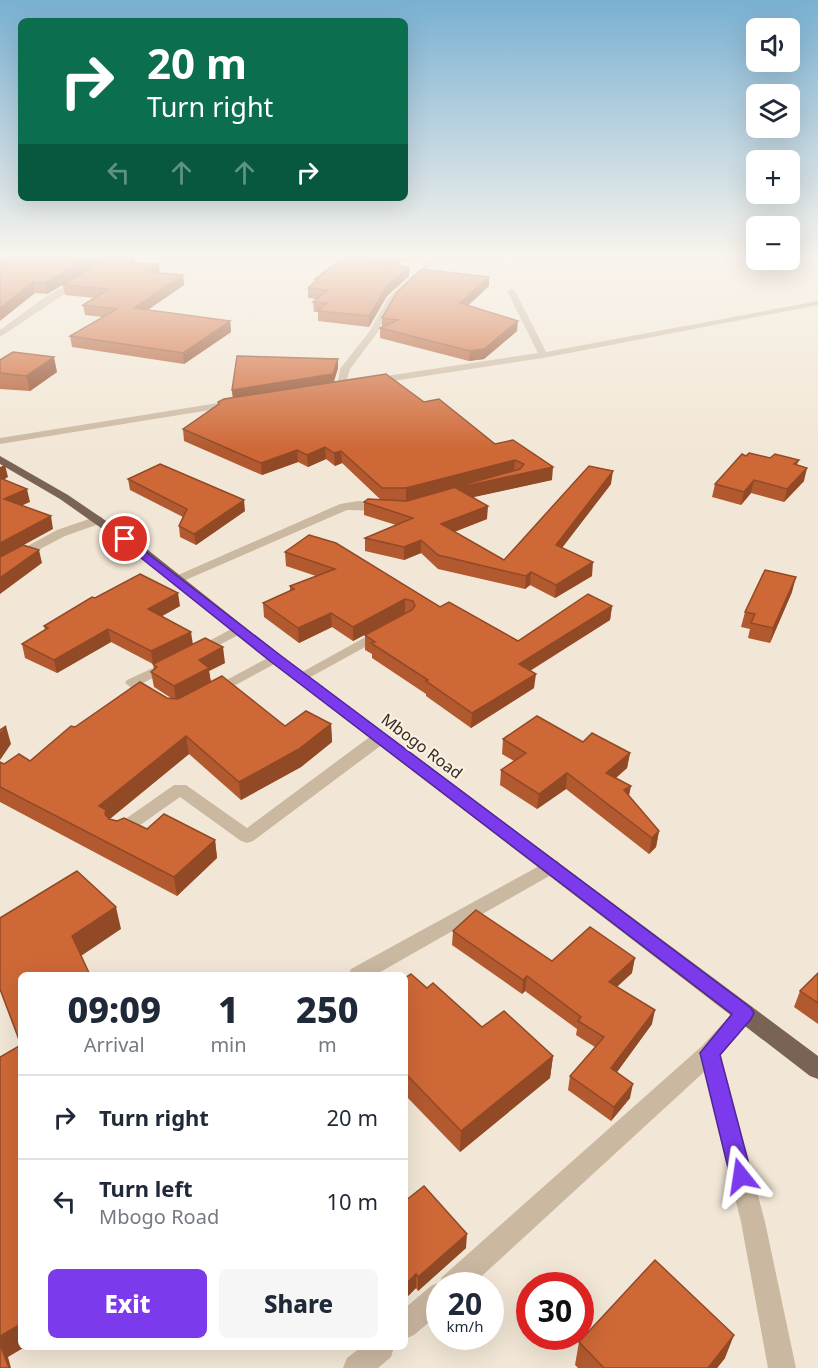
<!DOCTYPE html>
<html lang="en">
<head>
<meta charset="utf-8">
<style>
  body { margin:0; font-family:"Noto Sans",sans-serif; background:#f6f6f7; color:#1f2937; height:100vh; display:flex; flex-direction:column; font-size:22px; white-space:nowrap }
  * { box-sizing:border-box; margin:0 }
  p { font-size:20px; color:#747a83 }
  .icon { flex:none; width:33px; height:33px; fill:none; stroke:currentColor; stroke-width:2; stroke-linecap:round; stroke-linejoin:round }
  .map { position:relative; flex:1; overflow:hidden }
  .panel { position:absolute; left:18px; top:972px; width:390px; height:378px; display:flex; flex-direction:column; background:#fff; border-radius:9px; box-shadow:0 6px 24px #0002 }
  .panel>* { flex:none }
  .hud { position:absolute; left:18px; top:18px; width:390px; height:183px; border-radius:9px; box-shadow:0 6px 24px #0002; background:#0b6e4f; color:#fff; overflow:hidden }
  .buttons { position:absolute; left:746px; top:18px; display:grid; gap:12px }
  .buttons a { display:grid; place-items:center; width:54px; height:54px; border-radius:9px; background:#fff; box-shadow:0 6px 24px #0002; font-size:30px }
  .speed { position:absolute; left:426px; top:1272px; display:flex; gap:12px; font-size:30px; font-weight:700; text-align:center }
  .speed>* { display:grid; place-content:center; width:78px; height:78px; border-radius:50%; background:#fff; box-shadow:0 6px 24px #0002; line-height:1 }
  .speed small { font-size:15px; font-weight:400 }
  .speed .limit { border:9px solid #d22; background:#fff; color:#111 }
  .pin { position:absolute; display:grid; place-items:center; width:51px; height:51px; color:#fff; margin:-26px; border:3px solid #fff; border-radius:50%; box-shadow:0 2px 6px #0007 }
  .me { position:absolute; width:66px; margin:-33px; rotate:345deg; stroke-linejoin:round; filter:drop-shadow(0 0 4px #0008) }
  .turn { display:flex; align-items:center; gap:21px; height:126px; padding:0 30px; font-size:27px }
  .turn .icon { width:78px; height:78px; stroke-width:2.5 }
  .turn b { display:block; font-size:42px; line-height:51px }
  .lanes { display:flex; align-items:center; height:57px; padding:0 30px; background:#0003; justify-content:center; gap:30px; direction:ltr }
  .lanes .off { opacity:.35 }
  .eta { display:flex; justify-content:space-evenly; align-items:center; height:102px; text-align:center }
  .eta b { font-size:36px; font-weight:800; line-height:42px }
  .button { display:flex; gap:12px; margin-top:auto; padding:12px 30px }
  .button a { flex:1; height:69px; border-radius:9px; background:#7c3aed; color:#fff; font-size:24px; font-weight:800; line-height:69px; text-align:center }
  .button a+a { background:#f6f6f7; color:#1f2937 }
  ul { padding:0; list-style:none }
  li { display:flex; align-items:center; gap:18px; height:84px; padding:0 30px; border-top:2px solid #e0e1e3 }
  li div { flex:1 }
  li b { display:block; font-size:22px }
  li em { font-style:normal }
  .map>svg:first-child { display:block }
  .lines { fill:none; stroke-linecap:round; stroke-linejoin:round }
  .minor { fill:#cbb8a1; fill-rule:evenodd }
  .major { fill:#786354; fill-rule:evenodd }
  .wall { fill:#b2592f }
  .shaded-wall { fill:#914926 }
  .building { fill:#cf6837; stroke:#914926; stroke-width:1.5 }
  .route { fill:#7c3aed; stroke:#51269a; stroke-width:1.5 }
  .labels { text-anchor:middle; stroke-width:4.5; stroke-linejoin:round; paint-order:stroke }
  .street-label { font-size:16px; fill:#352b25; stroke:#faf1e2 }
</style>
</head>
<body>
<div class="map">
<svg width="818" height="1368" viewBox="0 0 818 1368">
  <rect width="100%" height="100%" fill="#f2e7d6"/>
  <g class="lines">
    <g class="minor">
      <polygon points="433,257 441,257 395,300 377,333 350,369 345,386 337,388 340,369 369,332 389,297"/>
      <polygon points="77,279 84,281 0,337 0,330 47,296"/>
      <polygon points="511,289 515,291 546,352 818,301 818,305 543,358 373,384 368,381 373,378 538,353 507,291"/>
      <polygon points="237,400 242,403 241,405 0,444 0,438"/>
      <polygon points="358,501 383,503 389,507 383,511 347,510 181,582 171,582 169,579 340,504"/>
      <polygon points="98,516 102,517 102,523 65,536 0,570 0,561 57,530"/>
      <polygon points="239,625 244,626 246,629 244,632 202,654 197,655 190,651"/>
      <polygon points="382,628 387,629 389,632 387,635 305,680 300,681 293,677"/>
      <polygon points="275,654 282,658 280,661 217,695 212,697 204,692"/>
      <polygon points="170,660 177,664 175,667 143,683 160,696 157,699 147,699 125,683 127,680"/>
      <polygon points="381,732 389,737 387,741 253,841 247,843 241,841 180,797 126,835 120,837 114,835 111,831 114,827 174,785 186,785 247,828 375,733"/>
      <polygon points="552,859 558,861 561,866 558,871 375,975 348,975 351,969"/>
      <polygon points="745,1004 752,1007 755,1013 721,1055 765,1222 796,1368 768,1368 741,1222 704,1072 471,1286 440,1286 440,1313 414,1335 405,1339 405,1308 431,1286 440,1282 442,1277 702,1046 738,1007"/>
      <polygon points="361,1347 394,1347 391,1357 378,1368 343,1368 347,1358"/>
    </g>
    <polygon class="major" points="0,456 68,495 143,546 280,655 818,1056 818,1079 810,1076 270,661 135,552 60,499 0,464"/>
  </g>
  <g class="wall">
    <polygon points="0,257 135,257 134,263 160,273 183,275 184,285 148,310 230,321 231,332 184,364 72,347 70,336 102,317 85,315 83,305 94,298 65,295 63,285 103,261 47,294 35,293 6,315"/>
    <polygon points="344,257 412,257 394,265 409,276 387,296 369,327 318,321 318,312 314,312 313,302 317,299 308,298 308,288 315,281 315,279"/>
    <polygon points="489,277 489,286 468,305 517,331 484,359 469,361 380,338 380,328 382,327 382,318"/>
    <polygon points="0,360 57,372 30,391 0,389"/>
    <polygon points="338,368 334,382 424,402 552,480 472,497 487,519 454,532 504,560 611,484 562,548 592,576 555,598 530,585 525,589 438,569 421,553 404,560 365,551 365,538 396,525 364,515 364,502 381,500 342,463 335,466 326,459 308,467 298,462 262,475 184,441 183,429 218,405 218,402 233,398 232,390"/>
    <polygon points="746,456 799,460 797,465 804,481 784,502 751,493 741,505 712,497 715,484"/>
    <polygon points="128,479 245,511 196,545 180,537 179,526 183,517 130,490"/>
    <polygon points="309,535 440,607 518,641 612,606 610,620 530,671 534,688 471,728 426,696 426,694 372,658 372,654 365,650 365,635 406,613 353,641 332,627 299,643 264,617 263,603 290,591 290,586 316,576 286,566 285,552"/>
    <polygon points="792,592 770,643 748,638 750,629 741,627 745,612"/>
    <polygon points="95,598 180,606 161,616 192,644 225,663 209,671 211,682 285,726 331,724 332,742 301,767 241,800 189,754 110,819 147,829 215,840 217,858 177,896 0,802 0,762 4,764 30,761 75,727 167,698 171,698 154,687 151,672 154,670 153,664 111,642 57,673 25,658 22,644 45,630 44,626"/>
    <polygon points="503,739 583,742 630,753 627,768 616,778 629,797 659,831 656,847 649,854 566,789 537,809 500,785 501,770 514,761 502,754"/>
    <polygon points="453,931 552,961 632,973 617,987 652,1024 617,1072 630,1098 611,1121 568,1090 570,1076 595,1047 576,1035 577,1029 525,991 522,994 452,945"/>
    <polygon points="818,973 818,1024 794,1007 800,991"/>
    <polygon points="405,978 427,988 482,1027 553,1056 550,1078 460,1152 405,1095"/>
    <polygon points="405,1201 466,1248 418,1291 416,1288 405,1299"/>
    <polygon points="579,1342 725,1358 717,1368 578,1368 575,1365"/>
  </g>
  <g class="shaded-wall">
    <polygon points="91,257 109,257 47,294 45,283"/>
    <polygon points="132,257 135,257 132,273 131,263"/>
    <polygon points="389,257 412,257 376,272 376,263"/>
    <polygon points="159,264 160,274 149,272"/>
    <polygon points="409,267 409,276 387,296 369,327 369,316 387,286"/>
    <polygon points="183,275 184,285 135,318 134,308"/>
    <polygon points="489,277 489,286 460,313 460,303"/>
    <polygon points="33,282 35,293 0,321 0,308"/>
    <polygon points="230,321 231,332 184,364 183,353"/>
    <polygon points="518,321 517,331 484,359 469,361 470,351"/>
    <polygon points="54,357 57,372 30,391 26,376"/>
    <polygon points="338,359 338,368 333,383 233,399 232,390"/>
    <polygon points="325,447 326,459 308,467 307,455"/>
    <polygon points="297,450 298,462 262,475 261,463"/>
    <polygon points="341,451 342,463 335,466 334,453"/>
    <polygon points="515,460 514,472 406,501 406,488"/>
    <polygon points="5,465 8,477 0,482 0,467"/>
    <polygon points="553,467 552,480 456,501 456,488"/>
    <polygon points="807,468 804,481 784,502 787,489"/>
    <polygon points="613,471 611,484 554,558 556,545"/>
    <polygon points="754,480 751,493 741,505 744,492"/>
    <polygon points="27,489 30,502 7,512 4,499"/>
    <polygon points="244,500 245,511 196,545 194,534"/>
    <polygon points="488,506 487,519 441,537 441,524"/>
    <polygon points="51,516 53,529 0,558 0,543"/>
    <polygon points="421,540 421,553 404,560 404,547"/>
    <polygon points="39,550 42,563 0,594 0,578"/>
    <polygon points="593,562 592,576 555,598 556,585"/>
    <polygon points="531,572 530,585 525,589 526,576"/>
    <polygon points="796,577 792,592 770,643 773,628"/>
    <polygon points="178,593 180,606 150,623 148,609"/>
    <polygon points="405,599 405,613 353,641 353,627"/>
    <polygon points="612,606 610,620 518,678 519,664"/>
    <polygon points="331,613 332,627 299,643 298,628"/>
    <polygon points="108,629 111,642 57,673 54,660"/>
    <polygon points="191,632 193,645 153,665 151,651"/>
    <polygon points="223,647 225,663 209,671 211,683 176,701 174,686 199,660"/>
    <polygon points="536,674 534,688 471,728 472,713"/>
    <polygon points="331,724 332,742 301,767 241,800 239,782"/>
    <polygon points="6,726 11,744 0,760 0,735"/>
    <polygon points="186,736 189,754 108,820 99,806"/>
    <polygon points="630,753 627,768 604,788 606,773"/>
    <polygon points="567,773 566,789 537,809 539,794"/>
    <polygon points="631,786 628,801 624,790"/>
    <polygon points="659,831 656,847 649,854 652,838"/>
    <polygon points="215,840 217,858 177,896 174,877"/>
    <polygon points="116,907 121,929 78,958 72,936"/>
    <polygon points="635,958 632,973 606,996 609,982"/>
    <polygon points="527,976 525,991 522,994 523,980"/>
    <polygon points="655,1010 652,1024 609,1083 611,1068"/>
    <polygon points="553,1056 550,1078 460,1152 461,1131"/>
    <polygon points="633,1084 630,1098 611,1121 614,1107"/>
    <polygon points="467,1234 466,1248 418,1291 418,1277"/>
    <polygon points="416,1274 416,1288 405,1299 405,1285"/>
    <polygon points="21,1324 21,1347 25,1347 8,1357 11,1368 9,1368 0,1344 0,1336"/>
    <polygon points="734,1335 725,1358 717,1368 708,1368"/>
  </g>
  <g class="building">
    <polygon points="0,257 91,257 45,283 33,282 0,308"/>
    <polygon points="109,257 132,257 131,263 159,264 149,272 183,275 134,308 230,321 183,353 70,336 117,309 83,305 109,289 63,285"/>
    <polygon points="344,257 389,257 376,263 409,267 387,286 369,316 318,311 327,303 313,302 327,290 308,288 318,279 315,279"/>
    <polygon points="422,269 489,277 460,303 518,321 484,349 470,351 380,328 398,320 382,318 397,292"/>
    <polygon points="13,352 54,357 26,376 0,373 0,360"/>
    <polygon points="237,356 338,359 333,374 232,390"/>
    <polygon points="386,374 424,402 439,399 495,444 513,440 553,467 456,488 488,506 441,524 504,560 589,466 613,471 556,545 593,562 556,585 531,572 526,576 438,555 421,540 404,547 365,538 413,518 364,502 368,499 407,501 520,469 524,464 515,460 406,488 382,488 341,451 334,453 325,447 307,455 297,450 261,463 183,429 219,404 218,402 224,399"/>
    <polygon points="749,453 770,458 775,454 799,460 794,464 807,468 787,489 754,480 744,492 715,484 742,454 746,456"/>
    <polygon points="160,464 244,500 194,534 179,526 187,509 128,479"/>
    <polygon points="0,478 27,489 4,499 51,516 0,543"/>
    <polygon points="309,535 336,543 440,607 449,602 518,641 588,594 612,606 519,664 536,674 472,713 426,681 428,680 371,643 375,642 365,635 412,610 415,606 413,601 405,599 353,627 331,613 298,628 263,603 294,589 290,586 335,569 285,552"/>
    <polygon points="23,545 39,550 0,578 0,557"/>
    <polygon points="765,570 796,577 773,628 751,623 755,614 745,612"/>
    <polygon points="140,574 178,593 148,609 191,632 151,651 108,629 54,660 22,644 48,628 44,626 92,597 95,598"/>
    <polygon points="205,638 223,647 199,660 209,668 174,686 151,672 157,667 153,664"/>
    <polygon points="222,676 285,726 306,711 331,724 299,749 239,782 186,736 99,806 106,810 105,814 109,819 117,821 124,818 147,829 164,814 215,840 174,877 0,787 0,762 4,764 19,754 30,761 71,726 75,727 140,682 167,698 178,699"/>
    <polygon points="537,716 583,742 592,733 630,753 606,773 631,786 624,790 659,831 652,838 567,773 539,794 501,770 526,753 503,739"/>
    <polygon points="6,726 0,735 0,730"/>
    <polygon points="77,871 116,907 72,936 90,975 21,975 21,1324 0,1336 0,1057 21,1045 0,989 0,918"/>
    <polygon points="476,910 552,961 590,927 635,958 609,982 655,1010 611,1068 633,1084 614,1107 570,1076 604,1037 578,1021 581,1017 527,976 523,980 453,931"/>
    <polygon points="818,973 818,1003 800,991"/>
    <polygon points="411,974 427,988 433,983 482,1027 504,1011 553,1056 461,1131 405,1073 405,978"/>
    <polygon points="424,1186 467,1234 418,1277 416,1274 405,1285 405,1201"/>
    <polygon points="655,1260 734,1335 708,1368 604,1368 579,1342"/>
    <polygon points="0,1344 9,1368 0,1368"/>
  </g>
  <linearGradient id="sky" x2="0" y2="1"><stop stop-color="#79b0d2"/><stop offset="0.57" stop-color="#f9f4ed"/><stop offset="1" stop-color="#f9f4ed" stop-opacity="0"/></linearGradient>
  <rect width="818" height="449" fill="url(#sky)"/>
  <polygon class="route" points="125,536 280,655 751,1008 754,1013 751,1019 720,1055 752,1176 749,1183 741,1186 734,1183 730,1176 700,1053 732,1014 270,661 121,542 121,537"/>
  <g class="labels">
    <g class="street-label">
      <text transform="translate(422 746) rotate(37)" y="6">Mbogo Road</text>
    </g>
  </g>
</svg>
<div class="buttons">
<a><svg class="icon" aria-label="sound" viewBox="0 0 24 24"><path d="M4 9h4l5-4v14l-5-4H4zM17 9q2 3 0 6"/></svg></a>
<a><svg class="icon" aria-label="layers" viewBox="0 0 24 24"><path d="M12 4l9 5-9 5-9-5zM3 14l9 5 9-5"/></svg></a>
<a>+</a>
<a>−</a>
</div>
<div class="speed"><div>20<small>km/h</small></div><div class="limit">30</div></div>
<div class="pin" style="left:125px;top:539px;background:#d93025"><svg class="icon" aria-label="arrive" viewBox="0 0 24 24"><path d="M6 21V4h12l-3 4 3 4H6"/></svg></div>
<svg class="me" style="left:741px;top:1176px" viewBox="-20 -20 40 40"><path d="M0-17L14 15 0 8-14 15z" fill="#7c3aed" stroke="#fff" stroke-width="4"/></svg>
<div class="hud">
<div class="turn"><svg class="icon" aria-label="right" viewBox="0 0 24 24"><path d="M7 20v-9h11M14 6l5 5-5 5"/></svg><div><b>20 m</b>Turn right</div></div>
<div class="lanes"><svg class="icon off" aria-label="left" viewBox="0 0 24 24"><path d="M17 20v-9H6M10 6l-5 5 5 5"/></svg><svg class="icon off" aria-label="ahead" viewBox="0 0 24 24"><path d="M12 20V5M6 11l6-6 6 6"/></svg><svg class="icon off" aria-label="ahead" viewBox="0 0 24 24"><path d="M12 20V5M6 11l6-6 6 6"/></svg><svg class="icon" aria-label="right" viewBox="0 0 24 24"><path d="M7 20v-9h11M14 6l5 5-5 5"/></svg></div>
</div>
<section class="panel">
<div class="eta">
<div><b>09:09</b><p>Arrival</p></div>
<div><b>1</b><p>min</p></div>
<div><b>250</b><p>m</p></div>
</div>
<ul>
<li><svg class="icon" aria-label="right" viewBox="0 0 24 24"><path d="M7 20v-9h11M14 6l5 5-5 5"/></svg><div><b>Turn right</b></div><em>20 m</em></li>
<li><svg class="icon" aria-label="left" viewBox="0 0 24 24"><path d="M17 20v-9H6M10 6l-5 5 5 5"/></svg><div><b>Turn left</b><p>Mbogo Road</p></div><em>10 m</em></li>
</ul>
<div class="button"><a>Exit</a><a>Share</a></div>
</section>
</div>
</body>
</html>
